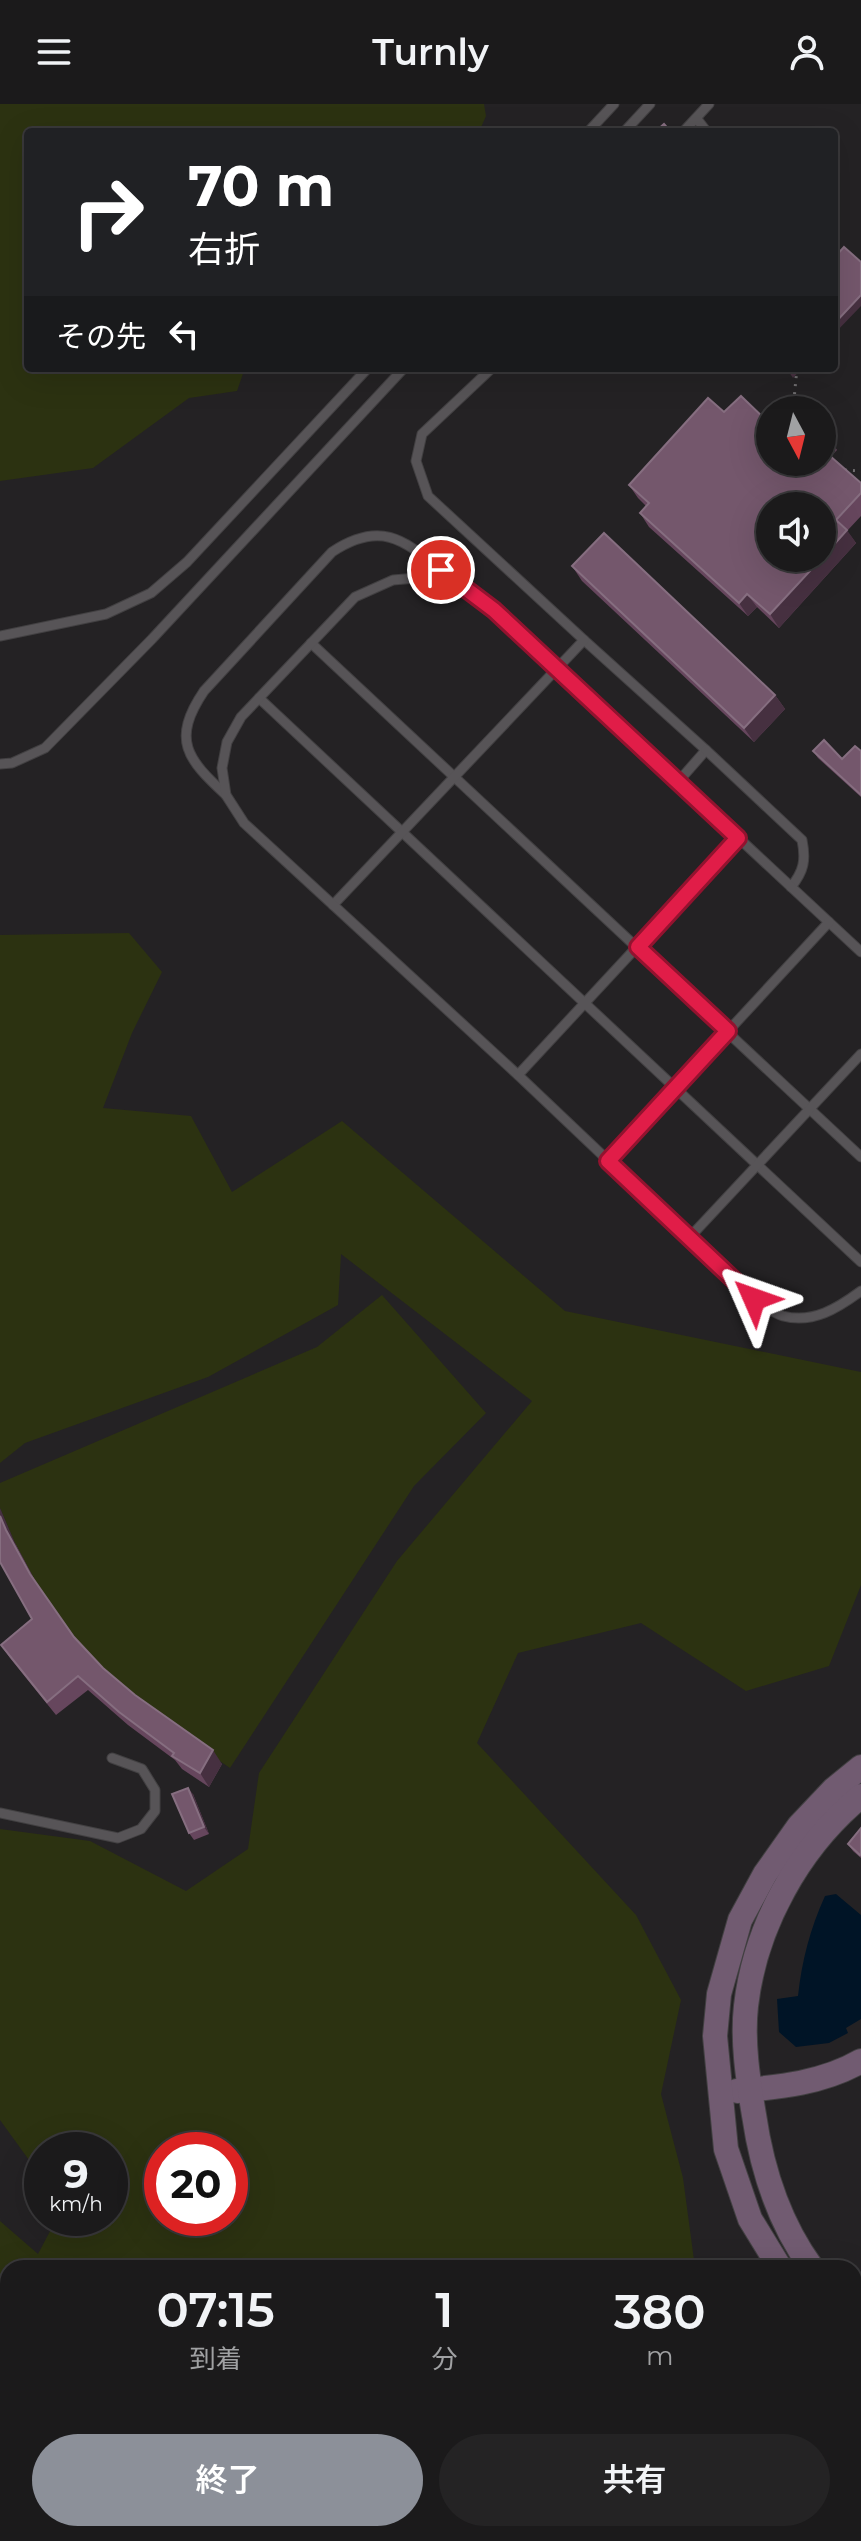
<!DOCTYPE html>
<html lang="ja">
<head>
<meta charset="utf-8">
<style>
  body { margin:0; font-family:Montserrat,"Noto Sans JP",sans-serif; background:#242324; color:#f1f3f6; height:100vh; display:flex; flex-direction:column; font-size:30px; white-space:nowrap }
  * { box-sizing:border-box; margin:0 }
  p { font-size:26px; color:#a0a1a3 }
  .icon { flex:none; width:44px; height:44px; fill:none; stroke:currentColor; stroke-width:2; stroke-linecap:round; stroke-linejoin:round }
  .map { position:relative; flex:1; overflow:hidden }
  .sheet { position:absolute; left:0px; top:2156px; width:862px; height:282px; display:flex; flex-direction:column; background:#1b1a1b; border-radius:24px 24px 0 0; box-shadow:0 8px 32px #0002,0 0 0 2px #39383a }
  .sheet>* { flex:none }
  .guide { position:absolute; left:24px; top:24px; width:814px; height:244px; border-radius:8px; box-shadow:0 8px 32px #0002,0 0 0 2px #39383a; background:#202124; color:#fff; overflow:hidden }
  .needle { width:52px; rotate:173deg }
  .controls { position:absolute; left:756px; top:292px; display:grid; gap:16px }
  .controls a { display:grid; place-items:center; width:80px; height:80px; border-radius:50%; background:#1b1a1b; box-shadow:0 8px 32px #0002,0 0 0 2px #39383a; font-size:40px }
  .speed { position:absolute; left:24px; top:2028px; display:flex; gap:16px; font-size:40px; font-weight:700; text-align:center }
  .speed>* { display:grid; place-content:center; width:104px; height:104px; border-radius:50%; background:#1b1a1b; box-shadow:0 8px 32px #0002,0 0 0 2px #39383a; line-height:1 }
  .speed small { font-size:20px; font-weight:400 }
  .speed .limit { border:12px solid #d22; background:#fff; color:#111 }
  .pin { position:absolute; display:grid; place-items:center; width:68px; height:68px; color:#fff; margin:-34px; border:4px solid #fff; border-radius:50%; box-shadow:0 2px 8px #0007 }
  .me { position:absolute; width:88px; margin:-44px; rotate:313deg; stroke-linejoin:round; filter:drop-shadow(0 0 6px #0008) }
  .turn { display:flex; align-items:center; gap:28px; height:168px; padding:0 32px; font-size:36px }
  .turn .icon { width:104px; height:104px; stroke-width:2.5 }
  .turn b { display:block; font-size:56px; line-height:68px }
  .then { display:flex; align-items:center; height:76px; padding:0 32px; background:#0003; gap:16px; font-size:30px }
  .eta { display:flex; justify-content:space-evenly; align-items:center; height:136px; text-align:center }
  .eta b { font-size:48px; font-weight:600; line-height:56px }
  .button { display:flex; gap:16px; margin-top:auto; padding:16px 32px }
  .button a { flex:1; height:92px; border-radius:48px; background:#8c9099; color:#fff; font-size:32px; font-weight:600; line-height:92px; text-align:center }
  .button a+a { background:#242324; color:#f1f3f6 }
  header { display:flex; justify-content:space-between; align-items:center; height:104px; padding:0 32px; background:#1b1a1b; font-size:36px; font-weight:600 }
  .map>svg:first-child { display:block }
  .green { fill:#2c3211; fill-rule:evenodd }
  .water { fill:#001426 }
  .lines { fill:none; stroke-linecap:round; stroke-linejoin:round }
  .lane-casing { stroke:#424042; stroke-width:11 }
  .street-casing { stroke:#424042; stroke-width:20 }
  .secondary-casing { stroke:#424042; stroke-width:26 }
  .path { stroke:#716f71; stroke-width:3; stroke-dasharray:2 6; stroke-linecap:butt }
  .lane { stroke:#575457; stroke-width:9 }
  .street { stroke:#575457; stroke-width:18 }
  .secondary { stroke:#715b71; stroke-width:24 }
  .wall { fill:#66465d }
  .shaded-wall { fill:#463040 }
  .building { fill:#74576c; stroke:#866e80; stroke-width:2 }
  .route-casing { stroke:#92132f; stroke-width:20 }
  .route { stroke:#e11d48; stroke-width:14 }
</style>
</head>
<body>
<header><svg class="icon" aria-label="menu" viewBox="0 0 24 24"><path d="M4 6h16M4 12h16M4 18h16"/></svg>Turnly<svg class="icon" aria-label="person" viewBox="0 0 24 24"><circle cx="12" cy="8" r="4"/><path d="M4 21q1-7 8-7t8 7"/></svg></header>
<div class="map">
<svg width="861" height="2437" viewBox="0 0 861 2437">
  <rect width="100%" height="100%" fill="#242224"/>
  <g class="green">
    <polygon points="0,0 484,0 486,12 479,28 28,28 28,264 245,264 237,287 189,294 93,364 0,377"/>
    <path d="M129,829L162,868L132,929L103,1004L191,1012L232,1088L342,1017L565,1207L861,1268V1481L829,1562L746,1587L641,1519L518,1549L477,1639L636,1811L681,1896L661,1990L683,2074L694,2156L691,2164H8V2340L0,2333V2117L38,2150L57,2114H110V2046H42V2074L0,2016V1725L90,1737L186,1787L248,1745L259,1669L397,1457L532,1297L341,1150L338,1201L208,1273L25,1339L0,1359V831ZM162,2046H230V2114H162Z"/>
    <polygon points="382,1191 486,1309 414,1382 230,1664 144,1605 83,1546 39,1484 15,1439 0,1404 0,1379 317,1243"/>
    <polygon points="357,2430 490,2430 483,2435 470,2437 370,2437"/>
  </g>
  <path class="water" d="M836,1790L861,1811V1915L846,1924L848,1929L829,1939L796,1943L779,1928L777,1895L798,1892C802,1856 810,1825 825,1792Z"/>
  <g class="lines">
    <g class="lane-casing">
      <g id="lane">
        <polyline points="697,15 707,28"/>
        <polyline points="588,28 614,0"/>
        <polyline points="624,28 650,0"/>
        <polyline points="683,28 709,0"/>
        <polyline points="0,532 106,510 151,489 187,458 368,264"/>
        <polyline points="584,536 706,646 678,678"/>
        <polyline points="311,539 861,1053"/>
        <polyline points="259,594 861,1158"/>
        <path d="M706,646L802,736C806,756 804,767 791,783"/>
        <polyline points="0,660 12,659 45,644 152,535 404,264"/>
        <path d="M226,691C187,655 171,636 204,587L332,448C388,411 411,444 455,477"/>
        <polyline points="333,801 584,536 428,392 416,357 422,330 492,264"/>
        <path d="M861,848L494,506L461,482L428,473L393,476L355,493L241,613L227,638L222,664L226,691L244,719L518,971L754,1195C763,1201 773,1209 783,1212C813,1220 838,1204 861,1187"/>
        <polyline points="518,971 738,734"/>
        <polyline points="608,1057 829,818"/>
        <polyline points="689,1134 861,950"/>
        <polyline points="0,1709 118,1734 141,1725 155,1707 155,1686 142,1665 112,1654"/>
      </g>
    </g>
    <g class="street-casing">
      <g id="street">
        <polyline points="0,2370 8,2385"/>
        <polyline points="24,2437 25,2430"/>
      </g>
    </g>
    <g class="secondary-casing">
      <g id="secondary">
        <path d="M737,1987C780,1983 823,1979 861,1957"/>
        <polyline points="780,2164 750,2115 726,2045 715,1932 719,1890 740,1816 765,1770 799,1722 834,1685 861,1663"/>
        <path d="M812,2164C779,2119 762,2066 754,2011C748,1976 742,1937 746,1902C755,1822 799,1743 861,1692"/>
        <polyline points="854,2221 861,2230"/>
        <polyline points="854,2260 861,2269"/>
        <polyline points="854,2317 861,2312"/>
        <polyline points="854,2346 861,2341"/>
        <polyline points="675,2437 686,2430"/>
        <polyline points="725,2437 736,2430"/>
      </g>
    </g>
    <g class="path">
      <polyline points="793,306 797,264"/>
      <polyline points="845,366 861,367"/>
    </g>
    <use href="#lane" class="lane"/>
    <use href="#street" class="street"/>
    <use href="#secondary" class="secondary"/>
  </g>
  <g class="wall">
    <polygon points="822,327 828,332 837,346 830,353 861,379 861,412 847,427 856,439 779,524 757,503 748,512 649,423 640,409 646,402 638,394 629,381 770,358 822,358"/>
    <polygon points="572,462 775,591 785,605 754,638 582,477"/>
    <polygon points="813,647 842,655 861,647 861,693 818,654"/>
    <polygon points="15,1439 38,1482 74,1533 103,1564 135,1591 222,1660 209,1683 182,1665 175,1656 128,1621 88,1586 56,1611 10,1554 1,1541 32,1515"/>
    <polygon points="193,1690 209,1730 194,1736 189,1729"/>
    <polygon points="861,1724 861,1754 853,1747 848,1740"/>
  </g>
  <g class="shaded-wall">
    <polygon points="861,191 861,202 834,230 834,220"/>
    <polygon points="792,264 802,264 793,274 789,268"/>
    <polygon points="847,426 856,439 779,524 770,510"/>
    <polygon points="747,490 757,503 748,512 739,499"/>
    <polygon points="775,591 785,605 754,638 744,624"/>
    <polygon points="0,1404 15,1439 39,1484 30,1470 6,1426 0,1412"/>
    <polygon points="213,1646 222,1660 209,1683 200,1669"/>
    <polygon points="188,1684 193,1690 209,1730 204,1723"/>
  </g>
  <g class="building">
    <polygon points="664,20 671,28 655,28"/>
    <polygon points="844,143 861,158 861,191 834,220 834,154"/>
    <polygon points="741,292 770,320 770,358 822,358 822,345 861,379 861,389 836,416 847,426 822,454 822,402 770,402 770,454 822,454 770,510 747,490 739,499 640,409 649,399 629,381 708,294 724,308"/>
    <polygon points="822,327 828,332 822,338"/>
    <polygon points="604,429 775,591 744,624 572,462"/>
    <polygon points="824,636 842,655 855,642 861,647 861,691 813,647"/>
    <polygon points="0,1412 6,1426 30,1470 74,1533 103,1564 135,1591 213,1646 200,1669 172,1652 174,1649 119,1608 78,1572 47,1598 1,1541 32,1515 0,1458"/>
    <polygon points="188,1684 204,1723 189,1729 172,1690"/>
    <polygon points="861,1724 861,1750 860,1751 848,1740"/>
  </g>
  <g class="lines">
    <g class="route-casing">
      <polyline id="route" points="441,466 494,506 738,734 638,843 728,927 608,1057 754,1195"/>
    </g>
    <use href="#route" class="route"/>
  </g>
</svg>
<div class="controls">
<a><svg class="needle" viewBox="-14 -14 28 28"><path d="M0-13l5 13h-10z" fill="#e53935"/><path d="M0 13l5-13h-10z" fill="#a0a1a3"/></svg></a>
<a><svg class="icon" aria-label="sound" viewBox="0 0 24 24"><path d="M4 9h4l5-4v14l-5-4H4zM17 9q2 3 0 6"/></svg></a>
</div>
<div class="speed"><div>9<small>km/h</small></div><div class="limit">20</div></div>
<div class="pin" style="left:441px;top:466px;background:#d93025"><svg class="icon" aria-label="arrive" viewBox="0 0 24 24"><path d="M6 21V4h12l-3 4 3 4H6"/></svg></div>
<svg class="me" style="left:754px;top:1195px" viewBox="-20 -20 40 40"><path d="M0-17L14 15 0 8-14 15z" fill="#e11d48" stroke="#fff" stroke-width="4"/></svg>
<div class="guide">
<div class="turn"><svg class="icon" aria-label="right" viewBox="0 0 24 24"><path d="M7 20v-9h11M14 6l5 5-5 5"/></svg><div><b>70 m</b>右折</div></div>
<div class="then">その先<svg class="icon" aria-label="left" viewBox="0 0 24 24"><path d="M17 20v-9H6M10 6l-5 5 5 5"/></svg></div>
</div>
<section class="sheet">
<div class="eta">
<div><b>07:15</b><p>到着</p></div>
<div><b>1</b><p>分</p></div>
<div><b>380</b><p>m</p></div>
</div>
<div class="button"><a>終了</a><a>共有</a></div>
</section>
</div>
</body>
</html>
